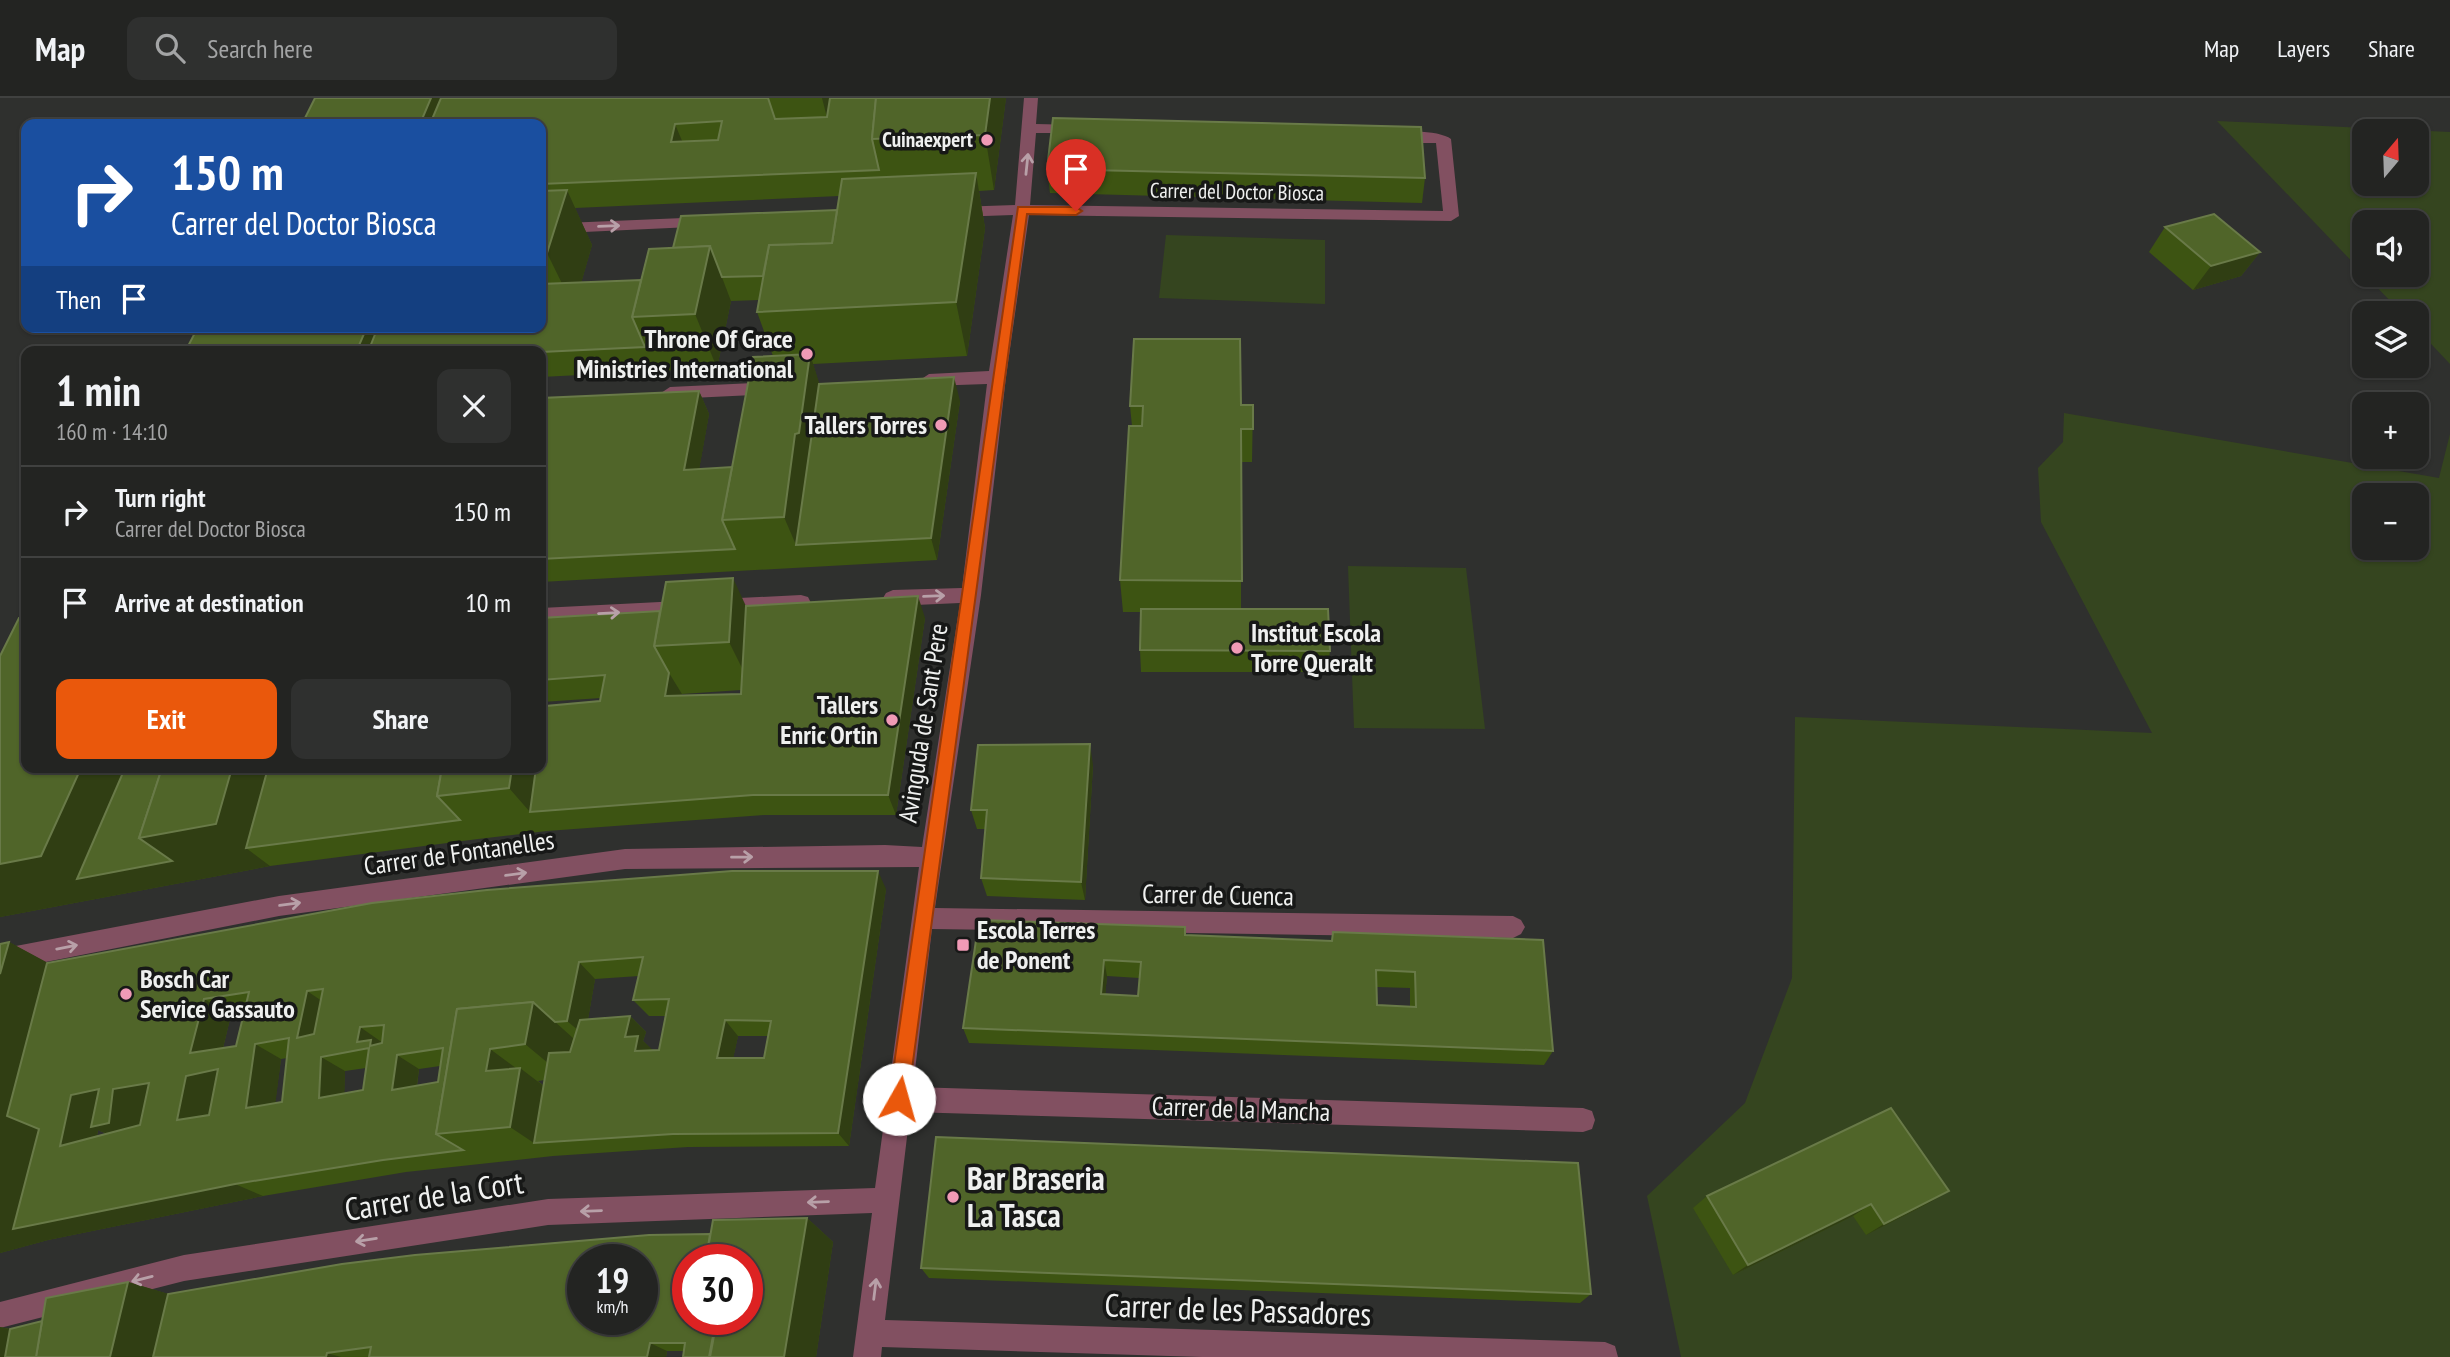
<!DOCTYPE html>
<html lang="en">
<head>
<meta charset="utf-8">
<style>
  body { margin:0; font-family:"PT Sans Narrow",sans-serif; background:#2f302f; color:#f1f3f6; height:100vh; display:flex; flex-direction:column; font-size:26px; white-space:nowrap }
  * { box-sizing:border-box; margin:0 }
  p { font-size:23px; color:#a3a4a5 }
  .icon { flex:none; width:38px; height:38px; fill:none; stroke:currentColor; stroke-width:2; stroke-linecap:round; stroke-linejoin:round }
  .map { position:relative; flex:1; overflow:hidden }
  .side { position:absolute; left:21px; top:248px; width:525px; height:427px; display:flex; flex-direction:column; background:#232422; border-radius:14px; box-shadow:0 2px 5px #0004,0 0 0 2px #404140 }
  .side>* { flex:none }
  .top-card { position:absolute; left:21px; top:21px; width:525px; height:214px; border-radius:14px; box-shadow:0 2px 5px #0004,0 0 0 2px #404140; background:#1a4fa0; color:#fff; overflow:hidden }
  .needle { width:46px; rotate:19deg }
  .buttons { position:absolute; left:2352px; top:21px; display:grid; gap:14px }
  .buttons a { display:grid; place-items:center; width:77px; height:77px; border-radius:14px; background:#232422; box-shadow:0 2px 5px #0004,0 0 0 2px #404140; font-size:35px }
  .speed { position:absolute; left:567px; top:1146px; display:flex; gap:14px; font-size:35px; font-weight:700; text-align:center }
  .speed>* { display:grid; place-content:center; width:91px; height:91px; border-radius:50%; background:#232422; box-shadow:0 2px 5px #0004,0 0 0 2px #404140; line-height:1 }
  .speed small { font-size:18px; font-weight:400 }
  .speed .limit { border:10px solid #d22; background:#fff; color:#111 }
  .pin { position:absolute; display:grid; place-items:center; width:60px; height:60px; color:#fff; margin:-72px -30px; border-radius:50% 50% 50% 0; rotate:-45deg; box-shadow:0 0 7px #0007 }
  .pin .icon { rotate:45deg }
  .me { position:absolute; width:77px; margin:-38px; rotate:7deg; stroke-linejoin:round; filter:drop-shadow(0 0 5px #0008) }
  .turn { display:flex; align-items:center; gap:24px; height:147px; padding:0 35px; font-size:32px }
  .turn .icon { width:91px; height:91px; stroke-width:2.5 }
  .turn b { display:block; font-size:49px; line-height:60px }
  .then { display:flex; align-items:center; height:66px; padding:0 35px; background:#0003; gap:14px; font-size:26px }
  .round { display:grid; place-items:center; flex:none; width:74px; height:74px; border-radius:14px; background:#2f302f }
  .summary { display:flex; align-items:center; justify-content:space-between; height:119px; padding:0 35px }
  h1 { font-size:42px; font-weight:800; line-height:52px }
  .button { display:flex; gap:14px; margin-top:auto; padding:14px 35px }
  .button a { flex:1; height:80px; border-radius:14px; background:#ea580c; color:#fff; font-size:28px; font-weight:800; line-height:80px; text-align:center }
  .button a+a { background:#2f302f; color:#f1f3f6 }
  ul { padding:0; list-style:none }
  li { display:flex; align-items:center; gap:21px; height:91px; padding:0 35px; border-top:2px solid #404140 }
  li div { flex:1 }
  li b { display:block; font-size:26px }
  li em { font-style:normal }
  header { display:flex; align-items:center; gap:42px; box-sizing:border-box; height:98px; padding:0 35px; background:#232422; border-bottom:2px solid #404140 }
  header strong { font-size:33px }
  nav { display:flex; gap:38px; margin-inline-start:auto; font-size:24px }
  .search { width:490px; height:63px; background:#2f302f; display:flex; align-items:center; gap:18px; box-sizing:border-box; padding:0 24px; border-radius:14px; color:#a3a4a5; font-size:26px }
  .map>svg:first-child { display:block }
  .green { fill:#35451f; fill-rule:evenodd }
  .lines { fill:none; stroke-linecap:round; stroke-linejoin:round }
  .minor { fill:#825061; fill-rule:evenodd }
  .wall { fill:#3d5412; fill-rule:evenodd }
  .shaded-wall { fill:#303e13 }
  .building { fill:#506529; stroke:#697a48; stroke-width:2; fill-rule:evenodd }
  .oneway { stroke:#b8a0a8 }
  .route { fill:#ea580c; stroke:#983908; stroke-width:2 }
  .poi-dot { fill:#f09ab6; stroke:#171817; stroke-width:2.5 }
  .labels { text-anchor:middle; stroke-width:7; stroke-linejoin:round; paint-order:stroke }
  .far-poi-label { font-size:21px; font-weight:bold; fill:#eff0ef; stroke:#171817; text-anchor:end }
  .far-street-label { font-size:21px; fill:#eff0ef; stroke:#171817 }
  .poi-label { font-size:26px; font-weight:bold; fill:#eff0ef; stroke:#171817; text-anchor:end }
  .street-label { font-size:26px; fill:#eff0ef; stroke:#171817 }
  .near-poi-label { font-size:32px; font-weight:bold; fill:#eff0ef; stroke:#171817; text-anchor:start }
  .near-street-label { font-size:32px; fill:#eff0ef; stroke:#171817 }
</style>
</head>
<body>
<header>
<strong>Map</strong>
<div class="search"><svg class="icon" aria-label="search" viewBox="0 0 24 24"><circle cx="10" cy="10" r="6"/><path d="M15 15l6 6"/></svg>Search here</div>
<nav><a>Map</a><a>Layers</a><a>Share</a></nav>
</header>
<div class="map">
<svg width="2450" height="1259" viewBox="0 0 2450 1259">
  <rect width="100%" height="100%" fill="#2f302e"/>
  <g class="green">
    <path d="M2217,23L2450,34V266L2417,231V215H2402L2365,177H2417V124H2364V176ZM2364,33H2417V86H2364Z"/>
    <polygon points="1166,137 1325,142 1325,206 1159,200"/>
    <path d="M2064,315L2439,380L2450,336V1259H1681L1647,1098L1745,1005L1792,880L1795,619L2152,635L2041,424L2038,370L2063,344ZM2364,397H2417V450H2364Z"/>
    <polygon points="1348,468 1466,470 1485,631 1354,630"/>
  </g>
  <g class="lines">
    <g class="minor">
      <path d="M1024,0H1038L1036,26L1078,27L1085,31L1078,35H1036L1030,107L1443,113L1436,45H1394L1386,40C1397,31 1440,32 1451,41L1459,118L1451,123L1029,117L1006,279L981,497L935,810L1513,818L1521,822L1525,829L1521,836L1513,840L932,831L913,989L1583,1010L1592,1013L1595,1022L1592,1031L1583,1034L910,1014L885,1222L1605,1244L1615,1248L1618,1259H1202L882,1249L881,1259H853L872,1115L548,1127L184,1183L0,1230V1204L184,1157L548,1101L875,1090L919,769L625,771L279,818L0,873V851L279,798L625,751L885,747L922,749L960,505L893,508L886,505L883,500L886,495L893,492L962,490L987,286L929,288L920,282L929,276L989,273L1013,117L956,119L948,114L956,109L1015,107Z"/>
      <polygon points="707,119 713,120 713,128 541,136 541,126"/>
      <polygon points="774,284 783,290 774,296 670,301 661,295 670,289"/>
      <polygon points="801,497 808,499 811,505 808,511 801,513 541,526 541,510"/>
    </g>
  </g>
  <g class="wall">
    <path d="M431,0H1006L994,92L979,93L985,130L967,258L813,266L819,286L960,303L937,462L541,484V300L699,293L709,316L699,371L732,369L773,258L757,214L759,202L731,203L717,270L541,279V254H185L541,229V26ZM839,98L837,112L673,150L641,182L581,185L592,147L575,110Z"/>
    <polygon points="1053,20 1425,80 1422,105 1050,95 1047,71"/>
    <polygon points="2165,129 2260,154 2241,178 2193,192 2149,154"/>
    <polygon points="1241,307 1253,307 1252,364 1241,364 1241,511 1330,553 1327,574 1141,574 1140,552 1141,514 1123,514 1120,482 1132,328 1130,308"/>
    <path d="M746,508L925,520L896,717H764L547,733L478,741L270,768L0,819V558L26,670H541V520ZM741,592V596L682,597V596ZM601,600L600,603L546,608L542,604Z"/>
    <polygon points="1093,667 1085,802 987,798 981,780 985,731 977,731 971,712"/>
    <path d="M886,791L849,1048L688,1049L553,1058L406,1074L263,1098L48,1142L0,1155V846L9,844L47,865ZM639,878L633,902L649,918H665L659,952L653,953L643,943L646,934L630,918L588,921L595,881ZM244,915L236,948L223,950L231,917ZM738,938H768L764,960H733ZM287,960L282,1004L275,1005L281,961ZM440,968L438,984L417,988L419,971ZM366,970L363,992L344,995L345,973ZM545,982L544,988L538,983ZM98,1032L107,1036L97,1038Z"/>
    <path d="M979,822L1186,837L1331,843L1333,834L1543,842L1553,953L1544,967L969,945L963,930ZM1107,878L1139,880L1138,898L1105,897ZM1377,889L1410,890V909L1377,907Z"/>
    <polygon points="1707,1098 1929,1105 1866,1137 1853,1118 1733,1177 1693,1110"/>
    <path d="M807,1120L833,1144L816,1259H683L684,1253H667L666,1259H0V1229L10,1231L42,1223L46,1200L128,1184L168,1196L342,1166L415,1157L649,1137L710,1136L713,1122ZM583,1162H642V1222H583ZM688,1162H747V1222H688Z"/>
    <polygon points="921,1170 1591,1196 1580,1205 929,1180"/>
  </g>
  <g class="shaded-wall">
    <polygon points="431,0 457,0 453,26 420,26"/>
    <polygon points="822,0 840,0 833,43"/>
    <polygon points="990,0 1006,0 994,92 985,37"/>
    <polygon points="675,26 685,50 671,44"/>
    <polygon points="976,75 985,130 967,258 956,204"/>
    <polygon points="567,92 592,147 574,210 547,155"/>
    <polygon points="710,148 731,203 717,270 695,216"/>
    <polygon points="2260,154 2241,178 2193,192 2211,168"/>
    <polygon points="367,229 403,229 393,254 359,254 357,252"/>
    <polygon points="810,256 827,310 796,447 784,419 795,336"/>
    <polygon points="954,279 960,303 937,462 931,440"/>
    <polygon points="699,293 709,316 695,395 684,372"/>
    <polygon points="541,371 559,402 541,461"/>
    <polygon points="733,480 756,530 753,592 729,544"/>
    <polygon points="918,498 925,520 896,717 888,697"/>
    <polygon points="669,575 682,596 678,619 665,598"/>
    <polygon points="541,602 561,629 530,714 509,690 512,670 541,670"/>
    <polygon points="1090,646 1093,667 1085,802 1081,784"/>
    <polygon points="81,670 159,670 139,740 232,670 296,670 246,750 270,768 0,819 0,766"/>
    <polygon points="878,773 886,791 849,1048 838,1035"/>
    <polygon points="9,844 78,881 71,997 99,991 113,991 149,985 178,999 144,1006 139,1039 122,1042 98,1032 92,1060 235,1086 263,1098 48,1142 0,1155 0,876"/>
    <polygon points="1104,862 1107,878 1104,912 1101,896"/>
    <polygon points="579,864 595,881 585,938 567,923"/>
    <polygon points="307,893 331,909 322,955 297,940"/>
    <polygon points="204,901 231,917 218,970 190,955"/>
    <polygon points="533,904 573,940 566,980 525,946"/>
    <polygon points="630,918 646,934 643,943 654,953 635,953 625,939"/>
    <polygon points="725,922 738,938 730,975 717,960"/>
    <polygon points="360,929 383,945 369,950 357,944"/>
    <polygon points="255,946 281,961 273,1024 246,1010"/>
    <polygon points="490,951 520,973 520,970 562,1002 534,1045 510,1029 466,1033"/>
    <polygon points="397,957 419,971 414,1006 392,992"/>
    <polygon points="321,959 345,973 344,1014 319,1000"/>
    <polygon points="218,971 206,1036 177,1022 186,978"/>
    <polygon points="1949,1093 1929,1105 1866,1137 1884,1126"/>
    <polygon points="1871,1106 1853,1118 1733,1177 1748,1167"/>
    <polygon points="807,1120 833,1144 816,1259 784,1259"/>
    <polygon points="128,1184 199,1205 187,1259 81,1259"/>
    <polygon points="0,1229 46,1240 43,1259 0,1259"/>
    <polygon points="650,1245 667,1253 666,1259 647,1259"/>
    <polygon points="327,1255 341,1259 326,1259"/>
  </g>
  <g class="building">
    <polygon points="315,0 431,0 420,26 302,26"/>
    <path d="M441,0H768L775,21L827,19L830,0H876L872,41L879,72L541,86V26H430ZM722,23L718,42L671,44L675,26Z"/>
    <polygon points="876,0 990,0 985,37 872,41"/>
    <polygon points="1053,20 1421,29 1425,80 1047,71"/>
    <polygon points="976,75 956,204 757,214 769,147 832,145 842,81"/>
    <polygon points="567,92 547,155 541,155 541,93"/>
    <polygon points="837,112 832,145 769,147 763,178 722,179 710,148 673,150 681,118"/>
    <polygon points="2214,116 2260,154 2211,168 2165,129"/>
    <polygon points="710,148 695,216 632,219 649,151"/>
    <polygon points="641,182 632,219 645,249 541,254 368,254 378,229 541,229 541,186"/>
    <polygon points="198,229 367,229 357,252 323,254 185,254"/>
    <polygon points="1134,241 1240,241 1241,307 1253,307 1253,331 1241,331 1242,483 1120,482 1129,328 1142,328 1143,308 1130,308"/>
    <polygon points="810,256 799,335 795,336 784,419 722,422 753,259"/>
    <polygon points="954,279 931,440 796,447 819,286"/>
    <polygon points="699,293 684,372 732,369 722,422 735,451 541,461 541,395 545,379 541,371 541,300"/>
    <polygon points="733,480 729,544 654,548 666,484"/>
    <polygon points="918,498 888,697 753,697 530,714 536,670 541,670 541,641 546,608 600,603 605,577 541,582 541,520 660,513 654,548 669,575 665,598 741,596 746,508"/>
    <polygon points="1141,511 1328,511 1330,553 1140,552"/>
    <polygon points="19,520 26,520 26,670 81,670 41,758 0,766 0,558"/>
    <polygon points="1090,646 1081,784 981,780 987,712 971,712 978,647"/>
    <polygon points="125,670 162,670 139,740 172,763 77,781"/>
    <polygon points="162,670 232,670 216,726 139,740"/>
    <polygon points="268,670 442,670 437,698 460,722 246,750"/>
    <polygon points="442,670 512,670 509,690 437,698"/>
    <path d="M732,773H878L838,1035L673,1036L534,1045L549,955L570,954L580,922L630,918L625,939L638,938L635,953L659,952L669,901L633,902L643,859L579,864L567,923L555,924L533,904L457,911L436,1036L463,1052L383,1062L235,1086L13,1131L39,1031L7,1018L47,865L372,805L487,792ZM323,891L314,936L297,940L307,893ZM249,894L236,948L190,955L204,901ZM725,922L771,923L764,960H717ZM384,927L382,945L370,948L371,942L357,944L360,929ZM289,940L282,1004L246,1010L255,946ZM369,950L363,992L319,1000L321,959ZM443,950L438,984L392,992L397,957ZM218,971L209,1017L177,1022L186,978ZM149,985L140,1027L60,1048L71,997L99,991L91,1029L109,1025L113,991Z"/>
    <path d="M979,822L1185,829V837L1332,843L1333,834L1543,842L1553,953L963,930ZM1104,862L1141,864L1138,898L1101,896ZM1376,872L1415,874L1416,909L1377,907Z"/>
    <polygon points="9,844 0,876 0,846"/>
    <polygon points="533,904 525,946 490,951 486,973 520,970 510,1029 436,1036 457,911"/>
    <polygon points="1891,1010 1949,1093 1884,1126 1871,1106 1748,1167 1707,1098"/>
    <polygon points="936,1039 1578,1065 1591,1196 921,1170"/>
    <polygon points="807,1120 784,1259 710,1259 717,1222 747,1222 747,1162 706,1162 713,1122"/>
    <path d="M710,1136L706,1162H688V1222H716L709,1259H683L685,1245H650L647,1259H369L371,1249L327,1255L326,1259H153L168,1196L342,1166L415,1157L649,1137ZM583,1162H642V1222H583Z"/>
    <polygon points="128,1184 110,1259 36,1259 46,1200"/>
    <polygon points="42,1223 36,1259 5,1259 10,1231"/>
  </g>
  <defs><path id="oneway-shaft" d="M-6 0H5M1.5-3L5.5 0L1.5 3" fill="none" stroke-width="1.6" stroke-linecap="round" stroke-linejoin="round" transform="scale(1.75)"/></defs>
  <g class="oneway">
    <use href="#oneway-shaft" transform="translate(1027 66) rotate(-84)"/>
    <use href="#oneway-shaft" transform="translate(609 128) rotate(-2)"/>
    <use href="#oneway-shaft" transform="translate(934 498) rotate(-2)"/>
    <use href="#oneway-shaft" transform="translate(609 515) rotate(-3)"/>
    <use href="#oneway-shaft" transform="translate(742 759) rotate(-1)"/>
    <use href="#oneway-shaft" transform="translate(516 776) rotate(-8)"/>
    <use href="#oneway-shaft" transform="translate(290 806) rotate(-8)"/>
    <use href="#oneway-shaft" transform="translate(67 849) rotate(-11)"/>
    <use href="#oneway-shaft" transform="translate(818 1104) rotate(178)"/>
    <use href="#oneway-shaft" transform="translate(591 1113) rotate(178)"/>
    <use href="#oneway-shaft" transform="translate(366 1142) rotate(171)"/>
    <use href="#oneway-shaft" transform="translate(142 1181) rotate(166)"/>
    <use href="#oneway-shaft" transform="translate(875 1191) rotate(-83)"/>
  </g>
  <polygon class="route" points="1018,109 1076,109 1082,113 1076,117 1027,116 908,1001 905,1007 899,1010 892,1007 889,1001"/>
  <g class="poi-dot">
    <circle cx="987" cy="42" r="7"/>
    <circle cx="807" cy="256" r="7"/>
    <circle cx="941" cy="327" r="7"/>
    <circle cx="1237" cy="550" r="7"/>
    <circle cx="892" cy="622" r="7"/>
    <rect x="956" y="840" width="14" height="14" rx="3.5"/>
    <circle cx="126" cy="896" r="7"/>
    <circle cx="953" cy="1099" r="7"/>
  </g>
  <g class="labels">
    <g class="far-poi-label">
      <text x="973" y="49">Cuinaexpert</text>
    </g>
    <g class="far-street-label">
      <text transform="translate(1237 94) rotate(1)" y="7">Carrer del Doctor Biosca</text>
    </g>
    <g class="poi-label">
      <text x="793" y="250">Throne Of Grace<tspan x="793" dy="30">Ministries International</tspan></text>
      <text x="927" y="336">Tallers Torres</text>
      <text x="1251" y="544" text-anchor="start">Institut Escola<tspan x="1251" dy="30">Torre Queralt</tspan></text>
      <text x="878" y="616">Tallers<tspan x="878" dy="30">Enric Ortin</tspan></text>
      <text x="977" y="841" text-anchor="start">Escola Terres<tspan x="977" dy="30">de Ponent</tspan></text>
      <text x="140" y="890" text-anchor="start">Bosch Car<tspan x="140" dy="30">Service Gassauto</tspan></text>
    </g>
    <g class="street-label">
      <text transform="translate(923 625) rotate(-81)" y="9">Avinguda de Sant Pere</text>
      <text transform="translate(459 755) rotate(-8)" y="9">Carrer de Fontanelles</text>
      <text transform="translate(1218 797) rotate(1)" y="9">Carrer de Cuenca</text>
      <text transform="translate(1241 1011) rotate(2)" y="9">Carrer de la Mancha</text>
    </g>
    <g class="near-poi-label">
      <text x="967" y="1092">Bar Braseria<tspan x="967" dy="37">La Tasca</tspan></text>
    </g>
    <g class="near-street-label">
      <text transform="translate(434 1098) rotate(-9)" y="11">Carrer de la Cort</text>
      <text transform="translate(1238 1212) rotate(2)" y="11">Carrer de les Passadores</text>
    </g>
  </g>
</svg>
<div class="buttons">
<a><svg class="needle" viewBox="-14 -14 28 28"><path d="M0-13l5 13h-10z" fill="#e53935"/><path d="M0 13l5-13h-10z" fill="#a3a4a5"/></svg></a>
<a><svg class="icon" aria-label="sound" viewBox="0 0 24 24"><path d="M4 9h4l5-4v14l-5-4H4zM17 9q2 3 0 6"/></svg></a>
<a><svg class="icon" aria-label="layers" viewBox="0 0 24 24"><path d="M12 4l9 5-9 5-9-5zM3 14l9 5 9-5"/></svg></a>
<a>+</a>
<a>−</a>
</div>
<div class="speed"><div>19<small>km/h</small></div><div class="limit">30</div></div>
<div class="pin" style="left:1076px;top:113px;background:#d93025"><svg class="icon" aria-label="arrive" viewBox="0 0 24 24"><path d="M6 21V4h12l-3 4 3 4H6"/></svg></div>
<svg class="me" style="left:899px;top:1001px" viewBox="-20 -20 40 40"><circle r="19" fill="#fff"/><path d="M0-13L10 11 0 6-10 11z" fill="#ea580c"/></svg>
<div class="top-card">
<div class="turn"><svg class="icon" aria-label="right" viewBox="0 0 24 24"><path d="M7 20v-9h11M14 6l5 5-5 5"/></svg><div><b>150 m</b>Carrer del Doctor Biosca</div></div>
<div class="then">Then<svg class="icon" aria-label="arrive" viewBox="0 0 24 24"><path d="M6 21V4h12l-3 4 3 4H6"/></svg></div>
</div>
<section class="side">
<div class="summary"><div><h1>1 min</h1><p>160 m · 14:10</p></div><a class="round"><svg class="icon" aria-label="close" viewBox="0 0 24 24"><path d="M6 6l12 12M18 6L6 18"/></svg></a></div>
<ul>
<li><svg class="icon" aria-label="right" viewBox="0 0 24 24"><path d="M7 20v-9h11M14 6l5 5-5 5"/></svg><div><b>Turn right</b><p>Carrer del Doctor Biosca</p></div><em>150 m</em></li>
<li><svg class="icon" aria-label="arrive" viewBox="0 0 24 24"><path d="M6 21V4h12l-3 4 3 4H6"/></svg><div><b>Arrive at destination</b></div><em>10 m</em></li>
</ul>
<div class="button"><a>Exit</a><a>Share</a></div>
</section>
</div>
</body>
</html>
